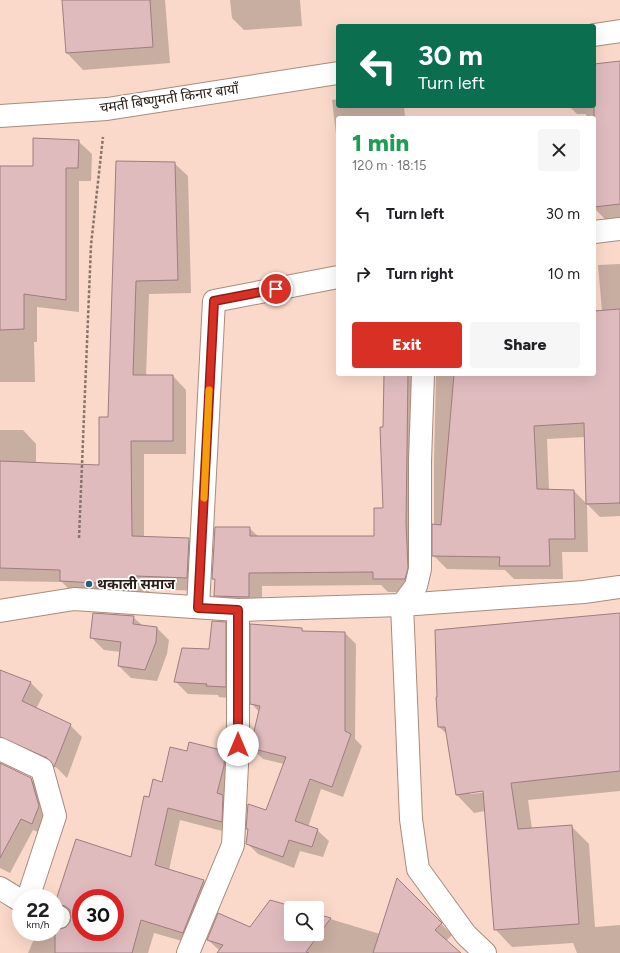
<!DOCTYPE html>
<html lang="en">
<head>
<meta charset="utf-8">
<style>
  body { margin:0; font-family:Figtree,"Noto Sans Devanagari",sans-serif; background:#f6f6f6; color:#202124; height:100vh; display:flex; flex-direction:column; font-size:15px; white-space:nowrap }
  * { box-sizing:border-box; margin:0 }
  p { font-size:13px; color:#757577 }
  .icon { flex:none; width:22px; height:22px; fill:none; stroke:currentColor; stroke-width:2; stroke-linecap:round; stroke-linejoin:round }
  .map { position:relative; flex:1; overflow:hidden }
  .side { position:absolute; left:336px; top:116px; width:260px; height:260px; display:flex; flex-direction:column; background:#fff; border-radius:4px; box-shadow:0 4px 16px #0002 }
  .side>* { flex:none }
  .hud { position:absolute; left:336px; top:24px; width:260px; height:84px; border-radius:4px; box-shadow:0 4px 16px #0002; background:#0b6e4f; color:#fff; overflow:hidden }
  .fabs { position:absolute; left:284px; top:901px; display:grid; gap:8px }
  .fabs a { display:grid; place-items:center; width:40px; height:40px; border-radius:4px; background:#fff; box-shadow:0 4px 16px #0002; font-size:20px }
  .speed { position:absolute; left:12px; top:889px; display:flex; gap:8px; font-size:20px; font-weight:700; text-align:center }
  .speed>* { display:grid; place-content:center; width:52px; height:52px; border-radius:50%; background:#fff; box-shadow:0 4px 16px #0002; line-height:1 }
  .speed small { font-size:10px; font-weight:400 }
  .speed .limit { border:6px solid #d22; background:#fff; color:#111 }
  .pin { position:absolute; display:grid; place-items:center; width:34px; height:34px; color:#fff; margin:-17px; border:2px solid #fff; border-radius:50%; box-shadow:0 1px 4px #0007 }
  .me { position:absolute; width:44px; margin:-22px; rotate:0deg; stroke-linejoin:round; filter:drop-shadow(0 0 3px #0008) }
  .turn { display:flex; align-items:center; gap:14px; height:84px; padding:0 16px; font-size:18px }
  .turn .icon { width:52px; height:52px; stroke-width:2.5 }
  .turn b { display:block; font-size:28px; line-height:34px }
  .round { display:grid; place-items:center; flex:none; width:42px; height:42px; border-radius:4px; background:#f6f6f6 }
  .headline { display:flex; align-items:center; justify-content:space-between; height:68px; padding:0 16px }
  h1 { font-size:24px; font-weight:800; line-height:30px; color:#1e9e55 }
  .action { display:flex; gap:8px; margin-top:auto; padding:8px 16px }
  .action a { flex:1; height:46px; border-radius:4px; background:#d93025; color:#fff; font-size:16px; font-weight:800; line-height:46px; text-align:center }
  .action a+a { background:#f6f6f6; color:#202124 }
  ul { padding:0; list-style:none }
  li { display:flex; align-items:center; gap:12px; height:60px; padding:0 16px }
  li div { flex:1 }
  li b { display:block; font-size:15px }
  li em { font-style:normal }
  .map>svg:first-child { display:block }
  .shadow { fill:#0003; fill-rule:evenodd }
  .building { fill:#dfbbbe; stroke:#9e7c80; fill-rule:evenodd }
  .lines { fill:none; stroke-linecap:round; stroke-linejoin:round }
  .street-casing { stroke:#a98b7d; stroke-width:24 }
  .secondary-casing { stroke:#a98b7d; stroke-width:24 }
  .path { stroke:#89746a; stroke-width:2.5; stroke-dasharray:3 2; stroke-linecap:butt }
  .street { stroke:#fff; stroke-width:22 }
  .secondary { stroke:#fff; stroke-width:22 }
  .route-casing { stroke:#8d1f18; stroke-width:10 }
  .route { stroke:#d93025; stroke-width:7 }
  .slow { stroke:#f59e0b; stroke-width:7 }
  .poi-dot { fill:#2a5d79; stroke:#fff; stroke-width:1.5 }
  .labels { text-anchor:middle; stroke-width:3.5; stroke-linejoin:round; paint-order:stroke }
  .street-label { font-size:14px; fill:#281c17; stroke:#fff }
  .poi-label { font-size:14px; font-weight:bold; fill:#281c17; stroke:#fff; text-anchor:start }
</style>
</head>
<body>
<div class="map">
<svg width="620" height="953" viewBox="0 0 620 953">
  <rect width="100%" height="100%" fill="#fad9ca"/>
  <g class="shadow">
    <polygon points="63,0 165,0 170,63 83,70 67,53"/>
    <polygon points="230,0 300,0 302,26 244,30 232,18"/>
    <polygon points="620,63 620,223 610,224 594,208 594,118 587,118 586,114 577,114 569,106 594,106 594,65"/>
    <polygon points="338,99 338,106 404,106 405,118 338,118 338,151 332,100"/>
    <polygon points="78,141 92,154 91,181 79,181 79,312 37,307 37,342 34,342 35,382 0,382 0,167 34,167"/>
    <polygon points="117,162 174,163 188,176 191,293 149,294 146,376 173,376 186,390 186,454 144,454 144,537 189,539 202,552 200,591 149,589 148,603 74,594 62,582 0,581 0,430 23,430 36,444 36,463 100,466 108,418"/>
    <polygon points="620,264 620,516 600,517 587,504 585,437 547,439 549,490 574,491 587,504 588,552 562,552 563,579 514,579 505,570 447,569 434,556 434,461 436,374 430,376 418,592 388,592 381,585 262,586 262,610 228,609 215,595 216,581 213,578 249,528 259,537 375,537 384,509 385,374 594,374 594,312 602,311 598,265"/>
    <path d="M620,615V791L528,800L532,829L571,826L589,844L595,927L620,925V953H577L573,943L512,947L495,929L485,811L474,813L457,795L448,735L439,727ZM488,790V792L470,794V792Z"/>
    <polygon points="133,617 143,626 157,628 169,640 167,654 157,681 131,678 119,666 121,652 104,650 92,638"/>
    <polygon points="225,623 237,635 237,699 219,697 218,695 188,694 176,682 183,649 210,650"/>
    <polygon points="301,629 305,632 345,633 356,644 355,739 362,746 343,797 321,789 308,827 317,830 329,841 323,857 300,851 294,868 258,854 247,843 249,830 247,829 267,812 284,764 263,759 251,748 259,712 252,704"/>
    <polygon points="0,671 31,683 43,695 36,709 70,725 82,737 67,778 57,768 18,749 0,758"/>
    <path d="M188,752H225L238,765L234,834L180,820L169,870L204,881L217,893L196,945L154,933L148,953H28L37,932H55V929L59,930L66,928L71,923L72,916L57,902L132,858L150,798ZM81,898H115V932H81Z"/>
    <polygon points="0,764 31,779 43,791 45,835 33,830 10,873 0,868"/>
    <polygon points="398,880 452,935 446,941 459,953 218,953 220,951 208,940 251,929 271,901 295,908 291,908 291,934 317,934 317,915 380,934"/>
  </g>
  <g class="building">
    <polygon points="62,0 150,0 153,47 66,53"/>
    <polygon points="620,61 620,204 594,207 594,64"/>
    <polygon points="33,138 79,140 78,168 66,168 66,300 24,294 24,329 0,330 0,166 33,166"/>
    <polygon points="116,161 175,162 178,280 136,281 133,375 173,375 173,441 131,441 132,536 189,538 187,578 136,576 135,591 96,588 96,583 60,581 60,570 0,568 0,461 99,465 99,417 108,417"/>
    <polygon points="620,309 620,503 586,504 584,423 534,426 537,489 574,490 575,539 549,539 550,566 499,566 500,557 432,556 432,524 441,525 454,374 594,374 594,311"/>
    <polygon points="384,374 408,374 406,523 408,568 405,579 373,579 373,572 249,573 249,597 214,596 215,579 212,579 215,527 250,527 250,536 374,536 374,508 383,508 380,427 383,427"/>
    <polygon points="93,613 134,616 133,624 157,627 156,642 145,670 118,666 121,642 90,638"/>
    <polygon points="620,613 620,771 511,783 518,829 572,825 579,924 494,930 483,791 456,795 445,727 438,727 436,697 437,697 435,630"/>
    <polygon points="212,621 226,622 226,687 206,686 207,684 174,682 182,648 209,649"/>
    <polygon points="250,624 302,628 302,631 345,632 345,731 351,734 332,787 310,779 295,821 318,829 312,847 289,840 283,857 246,844 248,829 246,829 248,804 266,810 286,757 250,748 260,706 250,704"/>
    <polygon points="0,670 31,682 22,701 71,724 54,767 47,758 0,737"/>
    <path d="M189,742L225,751L224,766L217,793L223,795L222,822L168,808L155,865L204,880L183,933L141,920L132,953H55V929H60L66,927L70,922L71,917L70,910L65,906L55,903L76,839L131,857L144,796L149,797L153,779L162,782L170,747L187,751ZM81,898H115V932H81Z"/>
    <polygon points="0,763 31,778 39,806 32,824 21,819 0,858"/>
    <polygon points="397,878 442,923 435,930 461,953 373,953"/>
    <polygon points="270,900 298,908 291,908 291,934 317,934 317,914 331,918 306,952 309,953 217,953 223,945 207,940 218,913 250,927"/>
  </g>
  <g class="lines">
    <g class="street-casing">
      <g id="street">
        <polyline points="594,232 620,229"/>
        <polyline points="423,374 420,461 420,569 416,586 402,605 411,819 418,869 466,935 485,953"/>
        <polyline points="198,607 214,301 338,277"/>
        <polyline points="0,611 74,599 238,610 402,605 584,592 620,587"/>
        <polyline points="0,749 42,769 55,816 28,898"/>
        <polyline points="0,888 21,901"/>
        <polyline points="55,915 59,917"/>
        <polyline points="188,953 233,845 238,745 238,610"/>
      </g>
    </g>
    <g class="secondary-casing">
      <g id="secondary">
        <polyline points="594,35 620,31"/>
        <polyline points="0,116 107,109 338,73"/>
      </g>
    </g>
    <polyline class="path" points="79,538 91,245 103,137"/>
    <use href="#street" class="street"/>
    <use href="#secondary" class="secondary"/>
  </g>
  <g class="lines">
    <g class="route-casing">
      <polyline id="route" points="238,745 238,610 198,608 214,301 276,289"/>
    </g>
    <use href="#route" class="route"/>
    <polyline class="slow" points="204,498 209,390"/>
  </g>
  <circle class="poi-dot" cx="89" cy="584" r="4"/>
  <g class="labels">
    <g class="street-label">
      <text transform="translate(169 98) rotate(-8)" y="5">चमती बिष्णुमती किनार बायाँ</text>
    </g>
    <g class="poi-label">
      <text x="97" y="589">थकाली समाज</text>
    </g>
  </g>
</svg>
<div class="fabs">
<a><svg class="icon" aria-label="search" viewBox="0 0 24 24"><circle cx="10" cy="10" r="6"/><path d="M15 15l6 6"/></svg></a>
</div>
<div class="speed"><div>22<small>km/h</small></div><div class="limit">30</div></div>
<div class="pin" style="left:276px;top:289px;background:#d93025"><svg class="icon" aria-label="arrive" viewBox="0 0 24 24"><path d="M6 21V4h12l-3 4 3 4H6"/></svg></div>
<svg class="me" style="left:238px;top:745px" viewBox="-20 -20 40 40"><circle r="19" fill="#fff"/><path d="M0-13L10 11 0 6-10 11z" fill="#d93025"/></svg>
<div class="hud">
<div class="turn"><svg class="icon" aria-label="left" viewBox="0 0 24 24"><path d="M17 20v-9H6M10 6l-5 5 5 5"/></svg><div><b>30 m</b>Turn left</div></div>
</div>
<section class="side">
<div class="headline"><div><h1>1 min</h1><p>120 m · 18:15</p></div><a class="round"><svg class="icon" aria-label="close" viewBox="0 0 24 24"><path d="M6 6l12 12M18 6L6 18"/></svg></a></div>
<ul>
<li><svg class="icon" aria-label="left" viewBox="0 0 24 24"><path d="M17 20v-9H6M10 6l-5 5 5 5"/></svg><div><b>Turn left</b></div><em>30 m</em></li>
<li><svg class="icon" aria-label="right" viewBox="0 0 24 24"><path d="M7 20v-9h11M14 6l5 5-5 5"/></svg><div><b>Turn right</b></div><em>10 m</em></li>
</ul>
<div class="action"><a>Exit</a><a>Share</a></div>
</section>
</div>
</body>
</html>
